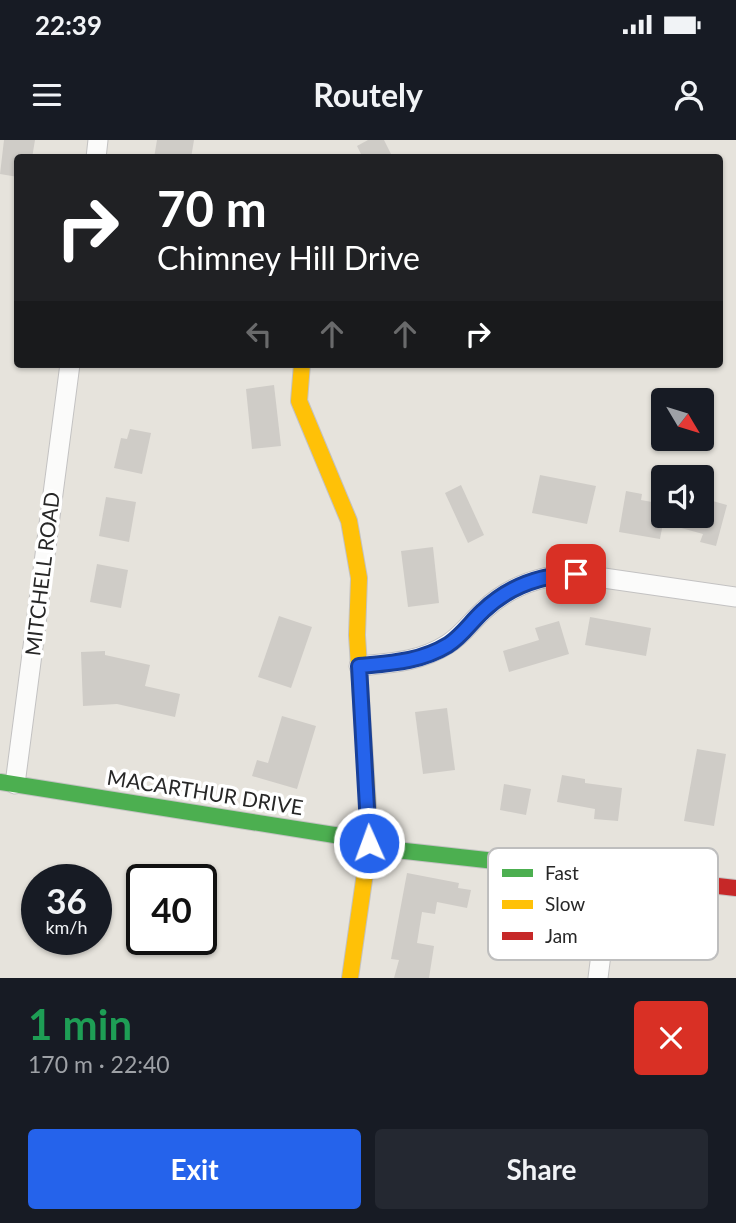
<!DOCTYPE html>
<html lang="en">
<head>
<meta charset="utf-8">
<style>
  body { margin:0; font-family:Lato,sans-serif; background:#242831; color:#f1f3f6; height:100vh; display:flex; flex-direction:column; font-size:26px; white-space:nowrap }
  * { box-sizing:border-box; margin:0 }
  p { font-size:23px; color:#9ea1a6 }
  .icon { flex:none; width:38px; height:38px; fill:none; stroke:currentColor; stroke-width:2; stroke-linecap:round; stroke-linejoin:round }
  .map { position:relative; height:838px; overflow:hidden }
  .drawer { display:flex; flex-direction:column; background:#171b24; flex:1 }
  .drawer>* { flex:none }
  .top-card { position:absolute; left:14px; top:14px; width:709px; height:214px; border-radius:7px; box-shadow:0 2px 5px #0004; background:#202124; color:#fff; overflow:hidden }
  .needle { width:46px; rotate:128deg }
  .controls { position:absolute; left:651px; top:248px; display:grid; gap:14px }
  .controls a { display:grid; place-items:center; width:63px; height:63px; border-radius:7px; background:#171b24; box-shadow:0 2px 5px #0004; font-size:35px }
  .speed { position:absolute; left:21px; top:724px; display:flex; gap:14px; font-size:35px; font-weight:700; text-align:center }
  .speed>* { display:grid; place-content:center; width:91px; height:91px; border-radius:50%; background:#171b24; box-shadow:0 2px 5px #0004; line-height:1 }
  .speed small { font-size:18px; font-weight:400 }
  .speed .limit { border:4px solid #111; border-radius:10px; background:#fff; color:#111 }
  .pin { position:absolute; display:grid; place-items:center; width:60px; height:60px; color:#fff; margin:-30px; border-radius:14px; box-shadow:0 4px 10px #0006 }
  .me { position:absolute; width:77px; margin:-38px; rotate:358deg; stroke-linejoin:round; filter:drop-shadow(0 0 5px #0008) }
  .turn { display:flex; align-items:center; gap:24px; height:147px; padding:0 28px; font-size:32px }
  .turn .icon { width:91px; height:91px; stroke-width:2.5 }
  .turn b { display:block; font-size:49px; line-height:60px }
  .lanes { display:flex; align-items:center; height:66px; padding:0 28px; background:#0003; justify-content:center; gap:35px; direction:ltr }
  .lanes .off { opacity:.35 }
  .round { display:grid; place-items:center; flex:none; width:74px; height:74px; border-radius:7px; background:#242831 }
  .summary { display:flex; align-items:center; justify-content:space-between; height:119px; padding:0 28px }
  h1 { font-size:42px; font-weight:700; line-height:52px; color:#1e9e55 }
  .cta { display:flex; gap:14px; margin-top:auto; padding:14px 28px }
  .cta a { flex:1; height:80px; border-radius:7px; background:#2563eb; color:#fff; font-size:28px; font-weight:700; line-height:80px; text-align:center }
  .cta a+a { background:#242831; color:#f1f3f6 }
  .status { display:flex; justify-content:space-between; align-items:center; height:49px; padding:0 35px; background:#171b24; direction:ltr }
  .status svg { height:19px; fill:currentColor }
  header { display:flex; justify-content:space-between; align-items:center; height:91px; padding:0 28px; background:#171b24; font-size:32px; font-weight:700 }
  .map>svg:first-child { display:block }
  .building { fill:#cfccc7 }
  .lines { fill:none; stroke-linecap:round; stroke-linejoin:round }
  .street-casing { stroke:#c3c2c2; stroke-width:21 }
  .fast-casing { stroke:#c3c2c2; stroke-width:18 }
  .slow-casing { stroke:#c3c2c2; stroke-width:18 }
  .jam-casing { stroke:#c3c2c2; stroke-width:18 }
  .street { stroke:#fbfbfa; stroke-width:19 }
  .fast { stroke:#4caf50; stroke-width:16 }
  .slow { stroke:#ffc107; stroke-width:16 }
  .jam { stroke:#c62828; stroke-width:16 }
  .route-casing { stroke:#184099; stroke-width:18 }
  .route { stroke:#2563eb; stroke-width:12 }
  .labels { text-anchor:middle; stroke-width:7; stroke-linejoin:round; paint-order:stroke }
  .street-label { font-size:21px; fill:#272727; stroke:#fff }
  .key { fill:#fff; stroke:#bebebe; stroke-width:2 }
  .key-label { font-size:19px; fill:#272727 }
</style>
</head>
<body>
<div class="status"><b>22:39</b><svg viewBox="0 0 49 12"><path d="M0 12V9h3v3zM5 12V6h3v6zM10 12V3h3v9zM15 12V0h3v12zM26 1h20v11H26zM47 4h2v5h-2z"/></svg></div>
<header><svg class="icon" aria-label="menu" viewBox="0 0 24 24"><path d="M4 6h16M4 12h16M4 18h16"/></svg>Routely<svg class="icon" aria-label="person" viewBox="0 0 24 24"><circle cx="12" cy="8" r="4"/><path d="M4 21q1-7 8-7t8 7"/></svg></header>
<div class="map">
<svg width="736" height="838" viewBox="0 0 736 838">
  <rect width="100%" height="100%" fill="#e6e3dc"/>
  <g class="building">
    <polygon points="4,0 35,0 32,18 18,18 18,37 0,34"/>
    <polygon points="157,0 194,0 191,18 154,18"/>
    <polygon points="368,0 384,0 393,18 363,18 357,6"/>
    <polygon points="274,245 281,306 252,309 246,249"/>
    <polygon points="130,289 151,293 142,334 114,328 121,298 127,299"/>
    <polygon points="540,335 596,346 587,384 532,373"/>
    <polygon points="461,345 484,395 468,403 445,353"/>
    <polygon points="626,351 642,354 641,360 663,364 663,376 702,376 702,358 727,365 716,406 700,402 703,394 663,383 660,399 619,392"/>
    <polygon points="106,357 136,362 129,402 99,396"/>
    <polygon points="433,407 439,463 408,467 401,411"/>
    <polygon points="97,424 128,430 121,468 90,462"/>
    <polygon points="279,476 312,487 291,548 258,537"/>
    <polygon points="590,477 651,488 646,516 585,505"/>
    <polygon points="559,481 569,514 509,532 503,511 539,500 535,488"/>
    <polygon points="105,511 105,515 150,525 145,546 180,554 175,577 117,564 83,566 81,512"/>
    <polygon points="447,568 455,630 423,634 415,572"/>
    <polygon points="282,576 316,586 297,649 252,636 257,620 268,623"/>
    <polygon points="697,609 726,614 714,686 684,681"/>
    <polygon points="562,635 585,639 585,643 622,648 618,681 594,679 595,669 557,662"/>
    <polygon points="504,644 531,649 526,675 500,670"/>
    <polygon points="407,733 459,743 458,748 471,750 467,768 437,762 435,774 422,772 417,803 434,806 429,838 394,838 399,820 391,819"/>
  </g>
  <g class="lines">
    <g class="street-casing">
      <g id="street">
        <polyline points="96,18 98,0"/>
        <path d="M359,526C391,523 420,522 448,504C462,495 471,482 483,471C509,446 541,435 576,434L736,457"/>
        <polyline points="15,644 70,224"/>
        <polyline points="598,838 611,735"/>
      </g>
    </g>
    <g class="fast-casing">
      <polyline id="fast" points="0,642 347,697 396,710 631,736"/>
    </g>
    <g class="slow-casing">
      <polyline id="slow" points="302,224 299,261 349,381 359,438 357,495 370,698 350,838"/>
    </g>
    <g class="jam-casing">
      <polyline id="jam" points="631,736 736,748"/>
    </g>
    <use href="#street" class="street"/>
    <use href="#fast" class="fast"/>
    <use href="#slow" class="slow"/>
    <use href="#jam" class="jam"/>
  </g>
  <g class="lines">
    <g class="route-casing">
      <path id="route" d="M369,703L359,526C391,523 420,522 448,505C462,496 471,482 483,471C509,446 541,435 576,434"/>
    </g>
    <use href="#route" class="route"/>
  </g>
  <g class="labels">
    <g class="street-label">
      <text transform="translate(43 434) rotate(-83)" y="7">MITCHELL ROAD</text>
      <text transform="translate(205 653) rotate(9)" y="7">MACARTHUR DRIVE</text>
    </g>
  </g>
  <rect x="488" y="708" width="230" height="112" rx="10" class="key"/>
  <rect x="502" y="729" width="31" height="8" fill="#4caf50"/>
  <rect x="502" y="760" width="31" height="9" fill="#ffc107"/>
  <rect x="502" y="792" width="31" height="8" fill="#c62828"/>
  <g class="key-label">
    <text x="545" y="740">Fast</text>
    <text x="545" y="771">Slow</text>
    <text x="545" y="803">Jam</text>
  </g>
</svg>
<div class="controls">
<a><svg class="needle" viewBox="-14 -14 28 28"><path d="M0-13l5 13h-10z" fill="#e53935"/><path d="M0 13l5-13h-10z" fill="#9ea1a6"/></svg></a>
<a><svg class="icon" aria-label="sound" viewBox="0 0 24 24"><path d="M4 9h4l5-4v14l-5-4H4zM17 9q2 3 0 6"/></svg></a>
</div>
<div class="speed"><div>36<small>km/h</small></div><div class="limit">40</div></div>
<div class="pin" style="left:576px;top:434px;background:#d93025"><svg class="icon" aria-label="arrive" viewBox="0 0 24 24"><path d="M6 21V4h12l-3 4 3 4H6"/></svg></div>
<svg class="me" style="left:369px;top:703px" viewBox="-20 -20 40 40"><circle r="17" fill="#2563eb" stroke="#fff" stroke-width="3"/><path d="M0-11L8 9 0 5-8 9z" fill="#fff"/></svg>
<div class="top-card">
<div class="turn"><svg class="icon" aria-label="right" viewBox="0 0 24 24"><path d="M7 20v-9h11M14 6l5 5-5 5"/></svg><div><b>70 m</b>Chimney Hill Drive</div></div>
<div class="lanes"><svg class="icon off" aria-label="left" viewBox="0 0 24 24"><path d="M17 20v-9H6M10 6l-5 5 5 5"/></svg><svg class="icon off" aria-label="ahead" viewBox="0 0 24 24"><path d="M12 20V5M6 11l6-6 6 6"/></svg><svg class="icon off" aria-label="ahead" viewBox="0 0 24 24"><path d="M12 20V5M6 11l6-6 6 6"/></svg><svg class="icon" aria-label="right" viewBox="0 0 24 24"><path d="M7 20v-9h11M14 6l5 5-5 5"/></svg></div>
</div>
</div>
<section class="drawer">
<div class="summary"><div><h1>1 min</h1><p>170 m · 22:40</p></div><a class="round" style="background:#d93025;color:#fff"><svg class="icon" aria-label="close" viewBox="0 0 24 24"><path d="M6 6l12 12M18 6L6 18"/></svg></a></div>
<div class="cta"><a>Exit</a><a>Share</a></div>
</section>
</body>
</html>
